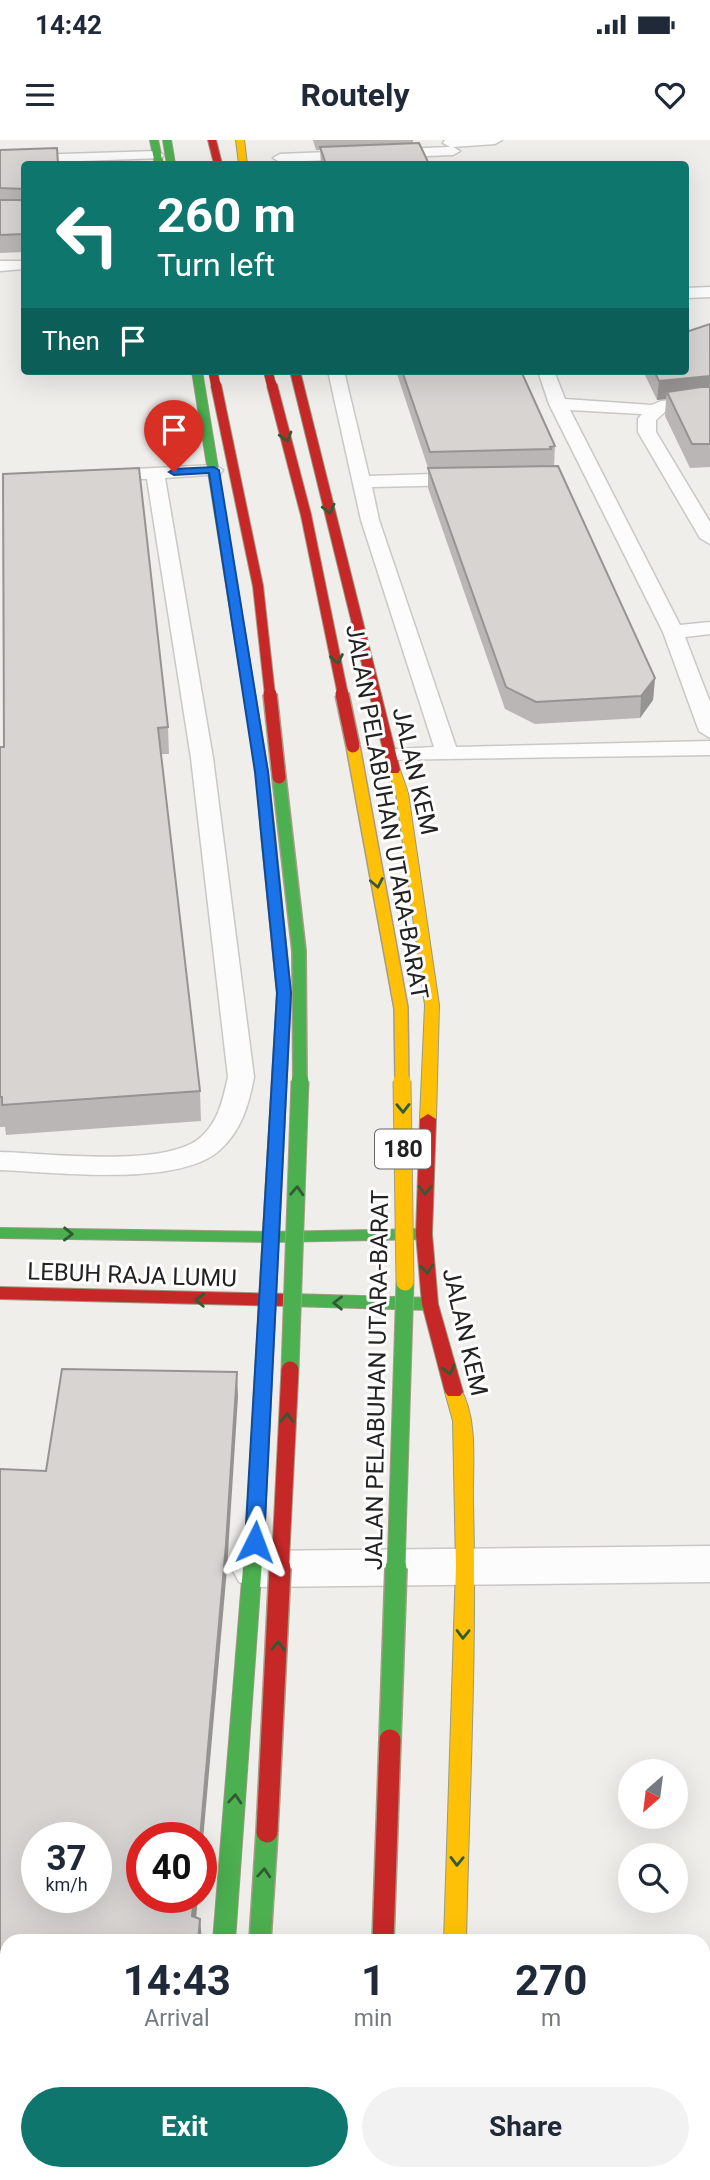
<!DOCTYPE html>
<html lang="en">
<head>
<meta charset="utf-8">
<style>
  body { margin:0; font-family:Roboto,sans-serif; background:#f2f2f3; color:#1f2937; height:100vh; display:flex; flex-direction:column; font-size:26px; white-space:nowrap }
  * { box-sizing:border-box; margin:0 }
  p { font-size:23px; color:#747a83 }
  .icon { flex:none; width:38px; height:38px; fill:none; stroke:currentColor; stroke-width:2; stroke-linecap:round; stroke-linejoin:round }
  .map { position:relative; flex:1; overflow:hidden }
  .side { position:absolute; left:0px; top:1794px; width:710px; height:247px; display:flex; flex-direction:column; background:#fff; border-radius:21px 21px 0 0; box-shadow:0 7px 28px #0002 }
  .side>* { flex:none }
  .banner { position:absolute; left:21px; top:21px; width:668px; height:214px; border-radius:7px; box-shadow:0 7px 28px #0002; background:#0f766e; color:#fff; overflow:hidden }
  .needle { width:46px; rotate:208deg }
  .buttons { position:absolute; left:618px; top:1619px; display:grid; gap:14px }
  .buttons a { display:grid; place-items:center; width:70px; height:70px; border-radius:50%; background:#fff; box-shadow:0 7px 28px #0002; font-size:35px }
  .speed { position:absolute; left:21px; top:1682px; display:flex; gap:14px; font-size:35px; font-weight:700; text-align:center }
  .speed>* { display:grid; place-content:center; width:91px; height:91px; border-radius:50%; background:#fff; box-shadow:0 7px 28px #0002; line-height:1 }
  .speed small { font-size:18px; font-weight:400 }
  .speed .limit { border:10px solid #d22; background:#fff; color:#111 }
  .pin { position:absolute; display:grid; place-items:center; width:60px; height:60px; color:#fff; margin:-72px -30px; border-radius:50% 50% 50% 0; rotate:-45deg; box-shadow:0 0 7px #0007 }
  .pin .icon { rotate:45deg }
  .me { position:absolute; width:77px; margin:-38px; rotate:3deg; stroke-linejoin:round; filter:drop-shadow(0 0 5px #0008) }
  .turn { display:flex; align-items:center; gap:24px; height:147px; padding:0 21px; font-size:32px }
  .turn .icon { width:91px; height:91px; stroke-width:2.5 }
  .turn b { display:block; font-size:49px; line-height:60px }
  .then { display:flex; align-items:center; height:66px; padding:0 21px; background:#0003; gap:14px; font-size:26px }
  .eta { display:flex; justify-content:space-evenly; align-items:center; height:119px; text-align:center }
  .eta b { font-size:42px; font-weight:700; line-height:49px }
  .action { display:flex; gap:14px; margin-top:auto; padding:14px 21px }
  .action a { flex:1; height:80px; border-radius:42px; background:#0f766e; color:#fff; font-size:28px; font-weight:700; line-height:80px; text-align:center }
  .action a+a { background:#f2f2f3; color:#1f2937 }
  .status { display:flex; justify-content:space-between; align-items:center; height:49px; padding:0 35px; background:#fff; direction:ltr }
  .status svg { height:19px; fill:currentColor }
  header { display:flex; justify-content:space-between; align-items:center; height:91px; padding:0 21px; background:#fff; font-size:32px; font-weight:700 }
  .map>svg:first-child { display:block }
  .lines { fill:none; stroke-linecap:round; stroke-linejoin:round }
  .lane-casing { stroke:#c9c8c7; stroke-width:3 }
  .street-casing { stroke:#c9c8c7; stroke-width:3 }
  .fast-casing { stroke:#999a82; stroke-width:2 }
  .slow-casing { stroke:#999a82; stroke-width:2 }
  .jam-casing { stroke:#999a82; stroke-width:2 }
  .lane { fill:#fdfcfc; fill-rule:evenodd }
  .street { fill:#fdfcfc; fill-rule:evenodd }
  .fast { fill:#4caf50; fill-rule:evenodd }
  .slow { fill:#ffc107; fill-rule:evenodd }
  .jam { fill:#c62828; fill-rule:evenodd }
  .fast-bridge-far2-casing { stroke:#a79c86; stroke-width:16; stroke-linecap:butt }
  .fast-bridge-far1-casing { stroke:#a79c86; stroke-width:19; stroke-linecap:butt }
  .fast-bridge-casing { stroke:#a79c86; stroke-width:24; stroke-linecap:butt }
  .slow-bridge-far1-casing { stroke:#a79c86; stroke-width:16; stroke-linecap:butt }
  .slow-bridge-casing { stroke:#a79c86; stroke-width:19; stroke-linecap:butt }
  .jam-bridge-far4-casing { stroke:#a79c86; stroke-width:10; stroke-linecap:butt }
  .jam-bridge-far3-casing { stroke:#a79c86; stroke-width:12; stroke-linecap:butt }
  .jam-bridge-far2-casing { stroke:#a79c86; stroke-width:16; stroke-linecap:butt }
  .jam-bridge-far1-casing { stroke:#a79c86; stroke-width:19; stroke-linecap:butt }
  .jam-bridge-casing { stroke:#a79c86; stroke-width:24; stroke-linecap:butt }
  .fast-bridge-far2 { stroke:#4caf50; stroke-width:13 }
  .fast-bridge-far1 { stroke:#4caf50; stroke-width:17 }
  .fast-bridge { stroke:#4caf50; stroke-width:21 }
  .slow-bridge-far1 { stroke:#ffc107; stroke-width:13 }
  .slow-bridge { stroke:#ffc107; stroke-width:17 }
  .jam-bridge-far4 { stroke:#c62828; stroke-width:9 }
  .jam-bridge-far3 { stroke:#c62828; stroke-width:10 }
  .jam-bridge-far2 { stroke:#c62828; stroke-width:13 }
  .jam-bridge-far1 { stroke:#c62828; stroke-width:17 }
  .jam-bridge { stroke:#c62828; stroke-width:21 }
  .wall { fill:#b9b6b5 }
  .shaded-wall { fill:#969493 }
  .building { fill:#d7d4d2; stroke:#969493; stroke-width:2; fill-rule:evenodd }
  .oneway { stroke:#335a34 }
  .route { fill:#1a73e8; stroke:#114b97; stroke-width:2 }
  .labels { text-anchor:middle; stroke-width:6; stroke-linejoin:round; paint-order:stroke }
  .shield { fill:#fff; stroke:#646464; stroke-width:2 }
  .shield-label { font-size:23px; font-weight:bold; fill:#222 }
  .street-label { font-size:24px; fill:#222; stroke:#fff }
</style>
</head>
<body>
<div class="status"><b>14:42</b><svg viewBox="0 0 49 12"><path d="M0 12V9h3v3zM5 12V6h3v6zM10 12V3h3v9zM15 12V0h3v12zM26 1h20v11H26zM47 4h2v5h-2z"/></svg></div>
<header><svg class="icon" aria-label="menu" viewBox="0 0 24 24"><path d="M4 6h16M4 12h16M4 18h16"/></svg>Routely<svg class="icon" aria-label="heart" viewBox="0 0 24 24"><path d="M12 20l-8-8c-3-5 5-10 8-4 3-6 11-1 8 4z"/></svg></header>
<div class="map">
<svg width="710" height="2040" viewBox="0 0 710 2040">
  <rect width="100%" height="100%" fill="#f0eeeb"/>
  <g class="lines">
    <g class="lane-casing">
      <g id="lane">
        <polygon points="445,0 502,0 495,4 453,7 460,11 453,15 280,22 273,18 280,14 450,7 443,3"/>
        <polygon points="157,11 164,15 162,18 0,24 0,16"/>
        <polygon points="0,121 24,121 24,129 0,131"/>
        <polygon points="710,147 710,157 686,158 686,148"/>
        <polygon points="328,231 344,231 369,336 466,333 475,339 466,345 372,347 379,380 456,607 710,601 710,615 380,620 377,615 380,610 434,607 361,380"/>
        <polygon points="538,231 554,231 565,259 652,265 661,261 710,257 710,267 666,271 656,280 656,292 710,382 710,404 700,398 638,292 638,279 642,274 570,270 680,485 710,482 710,494 685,497 710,562 710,598 699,591 663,492 549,264"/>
        <path d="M214,325L223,330L220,334L165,338L213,618L254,937C249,964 242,989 221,1009C181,1048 54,1032 0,1030V1012C47,1013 169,1029 202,996C219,980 223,959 228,937L191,618L147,339H135L126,334L135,329Z"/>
      </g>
    </g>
    <g class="street-casing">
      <polygon id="street" points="710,1406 710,1442 255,1447 239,1442 232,1429 239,1416 255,1411"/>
    </g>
    <g class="fast-casing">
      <g id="fast">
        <polygon points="150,0 158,0 163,24 155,24"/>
        <polygon points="163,0 171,0 175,24 167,24"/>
        <polygon points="192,231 202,231 268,632 275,694 268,698 261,694 256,632"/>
        <polygon points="0,1088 271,1092 424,1089 432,1094 424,1099 271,1102 0,1098"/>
        <polygon points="290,1154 430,1158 436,1160 438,1164 436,1168 430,1170 290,1166 284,1164 282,1160 284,1156"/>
        <polygon points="256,1371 263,1373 265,1378 235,1801 213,1801 247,1378 249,1373"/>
        <rect x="194" y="2034" width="24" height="6"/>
      </g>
    </g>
    <g class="slow-casing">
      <g id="slow">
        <polygon points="236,0 244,0 247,24 239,24"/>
        <polygon points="394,626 400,630 408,653 439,865 436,979 428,984 420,979 425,865 396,653 388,630"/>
        <polygon points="272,1070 280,1075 265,1378 263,1383 256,1385 249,1383 247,1378 264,1075"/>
        <path d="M454,1246L460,1248C479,1280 472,1327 473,1363C477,1509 469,1655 466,1801H444L456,1426L453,1281L445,1252L448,1248Z"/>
        <polygon points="231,2034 255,2034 254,2040 230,2040"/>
      </g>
    </g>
    <g class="jam-casing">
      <g id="jam">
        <polygon points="208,0 216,0 222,24 214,24"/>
        <polygon points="290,231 300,231 400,630 398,633 390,633 388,630"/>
        <polygon points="268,690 275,694 291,854 280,1075 272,1080 264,1075 277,854 261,694"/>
        <polygon points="428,974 436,979 432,1094 438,1164 463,1252 460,1256 448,1256 445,1252 422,1164 416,1094 420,979"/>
        <polygon points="0,1147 290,1154 296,1156 298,1160 296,1164 290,1166 0,1159"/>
        <rect x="365" y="2034" width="24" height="6"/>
        <rect x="442" y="2034" width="24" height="6"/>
      </g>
    </g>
    <use href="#lane" class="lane"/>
    <use href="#street" class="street"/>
    <use href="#fast" class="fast"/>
    <use href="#slow" class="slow"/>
    <use href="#jam" class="jam"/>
    <g class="fast-bridge-far2-casing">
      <polyline id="fast-bridge-far2" points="279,637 299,811 300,943"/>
    </g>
    <g class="fast-bridge-far1-casing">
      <g id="fast-bridge-far1">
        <polyline points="290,1230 300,941"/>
        <polyline points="396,1430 405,1142"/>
      </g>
    </g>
    <g class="fast-bridge-casing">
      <g id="fast-bridge">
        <polyline points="390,1600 396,1428"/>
        <polyline points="260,1801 267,1692"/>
      </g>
    </g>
    <g class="slow-bridge-far1-casing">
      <polyline id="slow-bridge-far1" points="353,606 401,868 402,943"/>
    </g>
    <g class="slow-bridge-casing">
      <polyline id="slow-bridge" points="402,941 405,1142"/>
    </g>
    <g class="jam-bridge-far4-casing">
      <g id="jam-bridge-far4">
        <polyline points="213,231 216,247"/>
        <polyline points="268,231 272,247"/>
      </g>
    </g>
    <g class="jam-bridge-far3-casing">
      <g id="jam-bridge-far3">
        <polyline points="216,245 258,446 270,555"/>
        <polyline points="272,245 306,375 343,555"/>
      </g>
    </g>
    <g class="jam-bridge-far2-casing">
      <g id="jam-bridge-far2">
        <polyline points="270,554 279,637"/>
        <polyline points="342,554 353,606"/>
      </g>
    </g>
    <g class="jam-bridge-far1-casing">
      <polyline id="jam-bridge-far1" points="280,1430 290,1230"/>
    </g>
    <g class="jam-bridge-casing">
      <g id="jam-bridge">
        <polyline points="267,1692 280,1428"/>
        <polyline points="383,1801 390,1600"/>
      </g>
    </g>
    <use href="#fast-bridge-far2" class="fast-bridge-far2"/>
    <use href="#fast-bridge-far1" class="fast-bridge-far1"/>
    <use href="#fast-bridge" class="fast-bridge"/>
    <use href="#slow-bridge-far1" class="slow-bridge-far1"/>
    <use href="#slow-bridge" class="slow-bridge"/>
    <use href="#jam-bridge-far4" class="jam-bridge-far4"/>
    <use href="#jam-bridge-far3" class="jam-bridge-far3"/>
    <use href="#jam-bridge-far2" class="jam-bridge-far2"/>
    <use href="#jam-bridge-far1" class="jam-bridge-far1"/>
    <use href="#jam-bridge" class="jam-bridge"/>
  </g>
  <g class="wall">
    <polygon points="313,0 413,0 413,3 429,24 321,24 320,10 316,10"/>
    <polygon points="0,10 24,24 24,112 0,113"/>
    <polygon points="710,184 710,327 690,328 665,276 666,259 657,260 643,231 686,231"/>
    <polygon points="396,231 521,231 555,306 554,326 655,538 653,560 640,578 535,584 505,569 428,348 428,328"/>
    <polygon points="3,334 168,587 169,614 161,614 200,951 201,981 6,995 5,987 0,987 0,607 4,607"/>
  </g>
  <g class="shaded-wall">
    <polygon points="710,236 710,254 667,252 666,259 657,260 659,241"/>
    <polygon points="655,538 653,560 640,578 641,556"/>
    <polygon points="237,1232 238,1257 227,1429 201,1723 201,1698 200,1698"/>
    <polygon points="194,1757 198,1757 194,1801 192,1776"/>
    <polygon points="200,1779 202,1801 198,1801"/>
    <polygon points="177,2034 180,2034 181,2040 177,2040"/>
  </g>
  <g class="building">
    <polygon points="419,3 429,24 326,24 320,7"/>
    <polygon points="57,8 58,24 24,24 24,49 0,48 0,10"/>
    <polygon points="24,52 24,94 0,95 0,60 23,60"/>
    <polygon points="710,184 710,236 659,241 654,231 686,231 686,192"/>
    <polygon points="402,231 521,231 555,306 550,307 551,309 430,312"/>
    <polygon points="701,247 710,247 710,304 692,304 667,252"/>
    <polygon points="558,326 655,538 641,556 536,562 506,547 428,328"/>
    <polygon points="139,328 168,587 158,588 200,951 2,965 2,957 0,957 0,607 4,607 3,334"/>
    <path d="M62,1229L237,1232L226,1404L200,1698H142V1757H194L192,1776L200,1779L198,1801H7V2034H177V2040H0V1329L46,1331ZM37,1698H96V1757H37Z"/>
  </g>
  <defs><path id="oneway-chevron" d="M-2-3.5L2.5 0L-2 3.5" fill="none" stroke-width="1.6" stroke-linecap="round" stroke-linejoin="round" transform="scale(1.75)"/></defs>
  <g class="oneway">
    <use href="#oneway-chevron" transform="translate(286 297) rotate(75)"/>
    <use href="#oneway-chevron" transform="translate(329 369) rotate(76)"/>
    <use href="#oneway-chevron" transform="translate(337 519) rotate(80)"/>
    <use href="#oneway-chevron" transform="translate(377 743) rotate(79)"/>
    <use href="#oneway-chevron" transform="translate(403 968) rotate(89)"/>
    <use href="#oneway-chevron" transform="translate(425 1050) rotate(92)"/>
    <use href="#oneway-chevron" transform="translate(297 1051) rotate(-87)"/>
    <use href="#oneway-chevron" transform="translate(68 1094) rotate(1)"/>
    <use href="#oneway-chevron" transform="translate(427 1129) rotate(84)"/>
    <use href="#oneway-chevron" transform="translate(200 1160) rotate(-178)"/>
    <use href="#oneway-chevron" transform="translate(338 1163) rotate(-179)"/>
    <use href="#oneway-chevron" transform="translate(449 1230) rotate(75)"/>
    <use href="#oneway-chevron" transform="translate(287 1278) rotate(-88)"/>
    <use href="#oneway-chevron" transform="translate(463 1494) rotate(91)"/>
    <use href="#oneway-chevron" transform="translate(278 1506) rotate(-88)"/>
    <use href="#oneway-chevron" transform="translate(235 1659) rotate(-86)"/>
    <use href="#oneway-chevron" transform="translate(457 1721) rotate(91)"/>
    <use href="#oneway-chevron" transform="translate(264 1733) rotate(-86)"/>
  </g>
  <polygon class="route" points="214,327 219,330 268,632 291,853 264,1402 255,1410 245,1402 277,853 255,632 209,333 174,335 169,332 174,329"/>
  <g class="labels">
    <rect class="shield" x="375" y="989.5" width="56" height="39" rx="5"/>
    <g class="shield-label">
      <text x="403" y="1017">180</text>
    </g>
    <g class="street-label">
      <text transform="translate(415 631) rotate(77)" y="8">JALAN KEM</text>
      <text transform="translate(387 672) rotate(80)" y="8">JALAN PELABUHAN UTARA-BARAT</text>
      <text transform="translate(132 1135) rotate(2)" y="8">LEBUH RAJA LUMU</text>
      <text transform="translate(465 1192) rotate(77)" y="8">JALAN KEM</text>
      <text transform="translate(377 1240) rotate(-89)" y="8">JALAN PELABUHAN UTARA-BARAT</text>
    </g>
  </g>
</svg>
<div class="buttons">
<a><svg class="needle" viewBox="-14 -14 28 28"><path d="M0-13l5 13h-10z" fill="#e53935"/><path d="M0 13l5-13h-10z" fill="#747a83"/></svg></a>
<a><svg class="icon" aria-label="search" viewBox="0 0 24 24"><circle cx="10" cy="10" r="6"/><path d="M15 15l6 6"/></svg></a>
</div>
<div class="speed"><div>37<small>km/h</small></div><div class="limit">40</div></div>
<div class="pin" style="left:174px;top:332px;background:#d93025"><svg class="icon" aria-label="arrive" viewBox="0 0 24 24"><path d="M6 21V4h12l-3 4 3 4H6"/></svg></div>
<svg class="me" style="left:255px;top:1402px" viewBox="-20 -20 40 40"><path d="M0-17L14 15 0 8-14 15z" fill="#1a73e8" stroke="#fff" stroke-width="4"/></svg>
<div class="banner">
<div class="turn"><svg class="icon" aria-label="left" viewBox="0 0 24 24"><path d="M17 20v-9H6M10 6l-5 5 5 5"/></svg><div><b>260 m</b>Turn left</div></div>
<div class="then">Then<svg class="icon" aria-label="arrive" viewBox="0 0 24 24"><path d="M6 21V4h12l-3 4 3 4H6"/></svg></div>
</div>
<section class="side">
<div class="eta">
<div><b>14:43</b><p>Arrival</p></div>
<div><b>1</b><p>min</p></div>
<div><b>270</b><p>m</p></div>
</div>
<div class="action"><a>Exit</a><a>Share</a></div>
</section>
</div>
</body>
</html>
